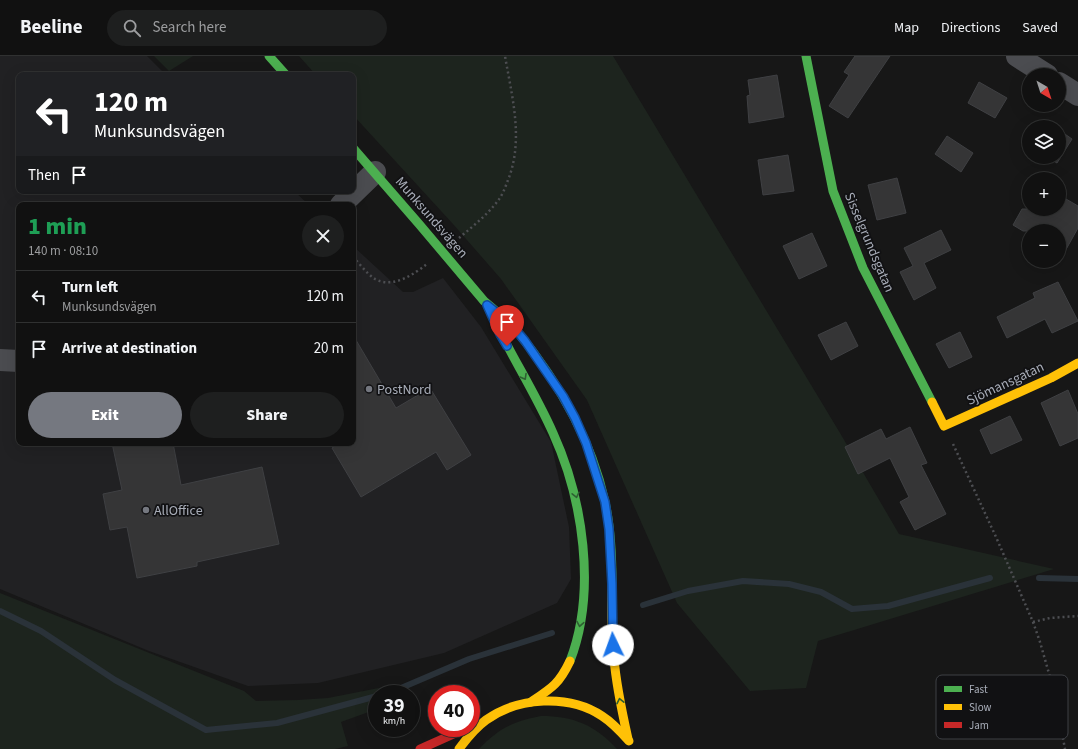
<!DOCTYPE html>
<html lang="en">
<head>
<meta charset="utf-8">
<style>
  body { margin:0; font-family:"Source Sans 3",sans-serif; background:#1e1f1f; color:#f1f3f6; height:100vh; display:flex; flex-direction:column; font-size:15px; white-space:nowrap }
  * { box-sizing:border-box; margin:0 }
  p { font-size:13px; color:#9c9d9f }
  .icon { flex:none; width:22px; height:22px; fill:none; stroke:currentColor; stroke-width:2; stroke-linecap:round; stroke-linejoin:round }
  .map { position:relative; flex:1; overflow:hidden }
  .sheet { position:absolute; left:16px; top:146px; width:340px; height:244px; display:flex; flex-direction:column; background:#111; border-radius:8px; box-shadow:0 4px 16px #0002,0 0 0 1px #303131 }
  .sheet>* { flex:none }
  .banner { position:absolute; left:16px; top:16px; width:340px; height:122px; border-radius:8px; box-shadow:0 4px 16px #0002,0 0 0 1px #303131; background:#202124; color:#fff; overflow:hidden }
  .needle { width:26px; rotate:141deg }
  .buttons { position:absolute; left:1022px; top:12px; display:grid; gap:8px }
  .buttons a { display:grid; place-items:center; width:44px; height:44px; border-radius:50%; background:#111; box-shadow:0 4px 16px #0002,0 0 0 1px #303131; font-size:20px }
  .speed { position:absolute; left:368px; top:629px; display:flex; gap:8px; font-size:20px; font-weight:700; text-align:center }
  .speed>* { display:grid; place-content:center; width:52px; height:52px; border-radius:50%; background:#111; box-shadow:0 4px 16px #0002,0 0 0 1px #303131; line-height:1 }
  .speed small { font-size:10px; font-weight:400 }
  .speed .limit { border:6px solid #d22; background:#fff; color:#111 }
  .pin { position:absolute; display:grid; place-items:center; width:34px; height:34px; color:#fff; margin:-41px -17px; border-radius:50% 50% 50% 0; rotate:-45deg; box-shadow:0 0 4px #0007 }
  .pin .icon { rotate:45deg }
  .me { position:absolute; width:44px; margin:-22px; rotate:357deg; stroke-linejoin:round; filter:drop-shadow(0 0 3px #0008) }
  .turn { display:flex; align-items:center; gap:14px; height:84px; padding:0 12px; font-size:18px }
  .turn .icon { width:52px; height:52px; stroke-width:2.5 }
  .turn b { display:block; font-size:28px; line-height:34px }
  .then { display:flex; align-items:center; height:38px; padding:0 12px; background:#0003; gap:8px; font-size:15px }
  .round { display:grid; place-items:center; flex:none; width:42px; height:42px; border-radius:21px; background:#1e1f1f }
  .headline { display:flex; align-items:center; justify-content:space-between; height:68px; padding:0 12px }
  h1 { font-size:24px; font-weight:800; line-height:30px; color:#1e9e55 }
  .button { display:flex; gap:8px; margin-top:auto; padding:8px 12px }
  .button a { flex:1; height:46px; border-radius:24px; background:#757880; color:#fff; font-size:16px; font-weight:800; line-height:46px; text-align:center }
  .button a+a { background:#1e1f1f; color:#f1f3f6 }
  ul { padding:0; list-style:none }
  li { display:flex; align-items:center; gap:12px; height:52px; padding:0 12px; border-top:1px solid #303131 }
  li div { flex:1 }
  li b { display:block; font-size:15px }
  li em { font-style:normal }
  header { display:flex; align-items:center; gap:24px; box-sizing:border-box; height:56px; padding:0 20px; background:#111; border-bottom:1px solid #303131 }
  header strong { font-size:19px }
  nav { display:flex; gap:22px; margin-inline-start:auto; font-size:14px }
  .search { width:280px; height:36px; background:#1e1f1f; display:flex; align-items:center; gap:10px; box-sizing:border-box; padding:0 14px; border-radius:22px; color:#9c9d9f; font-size:15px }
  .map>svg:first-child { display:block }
  .built { fill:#212123 }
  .green { fill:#1d241e }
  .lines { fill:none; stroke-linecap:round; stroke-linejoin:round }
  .stream { stroke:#2a3239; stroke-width:6 }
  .building { fill:#353536; stroke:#3f4043 }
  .path { stroke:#4d4e52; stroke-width:2.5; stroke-dasharray:2 3; stroke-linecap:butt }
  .street { stroke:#4b4c50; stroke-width:22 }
  .fast { stroke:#4caf50; stroke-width:9 }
  .slow { stroke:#ffc107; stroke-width:9 }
  .jam { stroke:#c62828; stroke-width:9 }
  .oneway { stroke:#2e6032 }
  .route-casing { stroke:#114b97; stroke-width:10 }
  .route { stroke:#1a73e8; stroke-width:7 }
  .poi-dot { fill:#757880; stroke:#111113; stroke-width:1.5 }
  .labels { text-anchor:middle; stroke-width:3.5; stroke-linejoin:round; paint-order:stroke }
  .street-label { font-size:14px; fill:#a8adb8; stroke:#111113 }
  .poi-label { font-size:14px; fill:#a8adb8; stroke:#111113; text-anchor:start }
  .key { fill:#111113; stroke:#3e4045; stroke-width:1 }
  .key-label { font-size:11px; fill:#a8adb8 }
</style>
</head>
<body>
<header>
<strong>Beeline</strong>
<div class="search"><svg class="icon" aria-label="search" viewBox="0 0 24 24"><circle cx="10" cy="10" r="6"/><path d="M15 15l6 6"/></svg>Search here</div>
<nav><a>Map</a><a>Directions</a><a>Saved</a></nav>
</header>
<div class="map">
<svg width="1078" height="693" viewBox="0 0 1078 693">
  <rect width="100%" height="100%" fill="#171717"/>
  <polygon class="built" points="0,0 147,0 166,19 19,19 19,135 294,135 309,149 19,149 19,387 353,387 353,190 403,236 413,236 443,222 481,271 551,386 569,471 571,523 557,547 444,597 318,627 248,630 149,595 0,533"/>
  <g class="green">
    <polygon points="154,0 193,0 169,15"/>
    <polygon points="299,0 613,0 840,377 899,478 1054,513 818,585 806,632 750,635 677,547 587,344 501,223 453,168 353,59 353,19 316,19"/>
    <polygon points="0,537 244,635 256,645 298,644 328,642 389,630 389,638 377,638 377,653 341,666 348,690 335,693 0,693"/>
    <path d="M541,660C573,660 595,669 617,693H479C498,673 514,665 541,660Z"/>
  </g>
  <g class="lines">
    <g class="stream">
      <polyline points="1039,522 1078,523"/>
      <polyline points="643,549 688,535 743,525 789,528 821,536 852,553 888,550 990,522"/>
      <polyline points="0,555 41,575 115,624 206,674 277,667 377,640"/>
      <polyline points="383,638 394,635 469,603 552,577"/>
    </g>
  </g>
  <g class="building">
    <polygon points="855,0 890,0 848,62 829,50 849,19 844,16"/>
    <polygon points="777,19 784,61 749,67 747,40 750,39 748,24"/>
    <polygon points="979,26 1007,42 995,62 968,47"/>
    <polygon points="1059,74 1072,83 1057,107 1047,101 1059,101"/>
    <polygon points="947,80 973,97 961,116 935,98"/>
    <polygon points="788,99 794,135 763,139 758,104"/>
    <polygon points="897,122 906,157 877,164 868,129"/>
    <polygon points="1066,143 1078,150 1078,172 1059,206 1059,175 1023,175 1013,169 1022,153 1060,153"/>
    <polygon points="941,174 951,194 924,207 936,232 914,244 900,216 913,210 904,192"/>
    <polygon points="812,177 827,210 799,223 783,190"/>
    <polygon points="1058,226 1078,265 1052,277 1045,263 1007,282 997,261 1035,242 1033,237"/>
    <polygon points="846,266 858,290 831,304 818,279"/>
    <polygon points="960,276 972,301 949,312 936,288"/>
    <polygon points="353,279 396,352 430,332 471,399 447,414 436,396 361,441 332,392 340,387 353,387"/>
    <polygon points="1068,334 1078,358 1078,382 1060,390 1041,347"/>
    <polygon points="1010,360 1022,384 991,398 980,374"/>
    <polygon points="910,371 927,407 921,409 946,458 915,474 900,446 909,441 890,402 858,418 845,391 881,373 886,383"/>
    <polygon points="112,387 173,387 181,429 262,411 279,488 197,506 197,510 137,522 127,471 110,474 103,438 122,434"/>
  </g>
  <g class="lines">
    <g class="path">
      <path d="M459,182C472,171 486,160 497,146C502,140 505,132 508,124C524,84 512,41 505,0"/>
      <path d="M353,201C360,208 367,218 375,223C393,233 414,218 427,208"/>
      <polyline points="953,388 996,481 1033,566 1040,586 1054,635 1065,693"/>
      <polyline points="1033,566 1050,562 1078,560"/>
    </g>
    <g class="street">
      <polyline points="1017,0 1047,19"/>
      <polyline points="1059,27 1078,39"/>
      <polyline points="341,149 375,116"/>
      <polyline points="0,304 19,305"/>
    </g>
    <g class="fast">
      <polyline points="269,0 286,19"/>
      <polyline points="806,0 833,135 863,212 932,346"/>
      <path d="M353,92L419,168L484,245L509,266L516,274C557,324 591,382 605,446C611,473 612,501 612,528"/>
      <path d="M489,253C508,295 534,334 553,377C583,443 597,535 570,605"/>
    </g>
    <g class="slow">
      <polyline points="932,346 944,370 1051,322 1078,307"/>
      <path d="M612,528C612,553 611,577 614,602C616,629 622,656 628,683"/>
      <path d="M531,646C552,632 559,628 570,605"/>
      <path d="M459,693C467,682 475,672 486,664C518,641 569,638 602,660C613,667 621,676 629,685"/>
    </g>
    <polyline class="jam" points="420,693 467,672"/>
  </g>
  <defs><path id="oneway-chevron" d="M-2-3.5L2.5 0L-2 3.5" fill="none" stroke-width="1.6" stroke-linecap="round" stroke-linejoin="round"/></defs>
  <g class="oneway">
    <use href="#oneway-chevron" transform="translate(524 321) rotate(60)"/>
    <use href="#oneway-chevron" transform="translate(576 439) rotate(77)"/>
    <use href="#oneway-chevron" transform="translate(580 568) rotate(100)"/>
    <use href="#oneway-chevron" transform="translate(620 645) rotate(-102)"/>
  </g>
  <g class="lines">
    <g class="route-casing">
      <polyline id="route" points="507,290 500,278 487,249 511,268 525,285 563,340 575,362 586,387 605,446 609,473 612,528 613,589"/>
    </g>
    <use href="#route" class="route"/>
  </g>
  <g class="poi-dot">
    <circle cx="369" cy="333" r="4"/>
    <circle cx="146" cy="454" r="4"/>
  </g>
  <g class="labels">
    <g class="street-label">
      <text transform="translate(432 161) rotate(49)" y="5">Munksundsvägen</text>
      <text transform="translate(870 186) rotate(67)" y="5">Sisselgrundsgatan</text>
      <text transform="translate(1005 327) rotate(-25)" y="5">Sjömansgatan</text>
    </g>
    <g class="poi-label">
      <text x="377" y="338">PostNord</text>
      <text x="154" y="459">AllOffice</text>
    </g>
  </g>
  <rect x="936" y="619" width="132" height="64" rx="6" class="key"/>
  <rect x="944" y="630" width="18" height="6" fill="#4caf50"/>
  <rect x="944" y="648" width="18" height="6" fill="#ffc107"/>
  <rect x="944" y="666" width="18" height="6" fill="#c62828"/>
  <g class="key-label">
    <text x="969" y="637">Fast</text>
    <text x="969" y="655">Slow</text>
    <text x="969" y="673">Jam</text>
  </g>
</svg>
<div class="buttons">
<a><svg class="needle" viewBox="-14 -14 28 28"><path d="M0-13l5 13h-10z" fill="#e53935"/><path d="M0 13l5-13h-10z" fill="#9c9d9f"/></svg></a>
<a><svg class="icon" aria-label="layers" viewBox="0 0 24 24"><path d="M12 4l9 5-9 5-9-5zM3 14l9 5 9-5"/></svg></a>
<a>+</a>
<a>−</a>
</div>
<div class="speed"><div>39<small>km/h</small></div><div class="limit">40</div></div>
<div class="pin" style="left:507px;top:290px;background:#d93025"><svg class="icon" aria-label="arrive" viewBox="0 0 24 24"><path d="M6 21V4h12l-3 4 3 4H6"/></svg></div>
<svg class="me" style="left:613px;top:589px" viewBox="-20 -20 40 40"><circle r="19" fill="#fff"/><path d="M0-13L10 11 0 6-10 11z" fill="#1a73e8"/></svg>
<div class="banner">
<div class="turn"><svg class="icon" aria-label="left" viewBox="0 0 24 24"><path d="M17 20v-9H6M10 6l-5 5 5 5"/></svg><div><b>120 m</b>Munksundsvägen</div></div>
<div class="then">Then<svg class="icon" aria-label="arrive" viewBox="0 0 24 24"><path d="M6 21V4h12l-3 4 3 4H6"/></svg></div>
</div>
<section class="sheet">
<div class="headline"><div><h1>1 min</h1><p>140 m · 08:10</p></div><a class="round"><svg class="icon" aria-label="close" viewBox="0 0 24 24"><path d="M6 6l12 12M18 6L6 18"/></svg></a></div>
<ul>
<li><svg class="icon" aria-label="left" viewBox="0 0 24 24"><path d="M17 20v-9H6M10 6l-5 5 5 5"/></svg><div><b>Turn left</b><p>Munksundsvägen</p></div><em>120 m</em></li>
<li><svg class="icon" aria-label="arrive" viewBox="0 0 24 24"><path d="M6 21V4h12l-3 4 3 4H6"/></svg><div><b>Arrive at destination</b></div><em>20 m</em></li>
</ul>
<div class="button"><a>Exit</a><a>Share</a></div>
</section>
</div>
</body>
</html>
